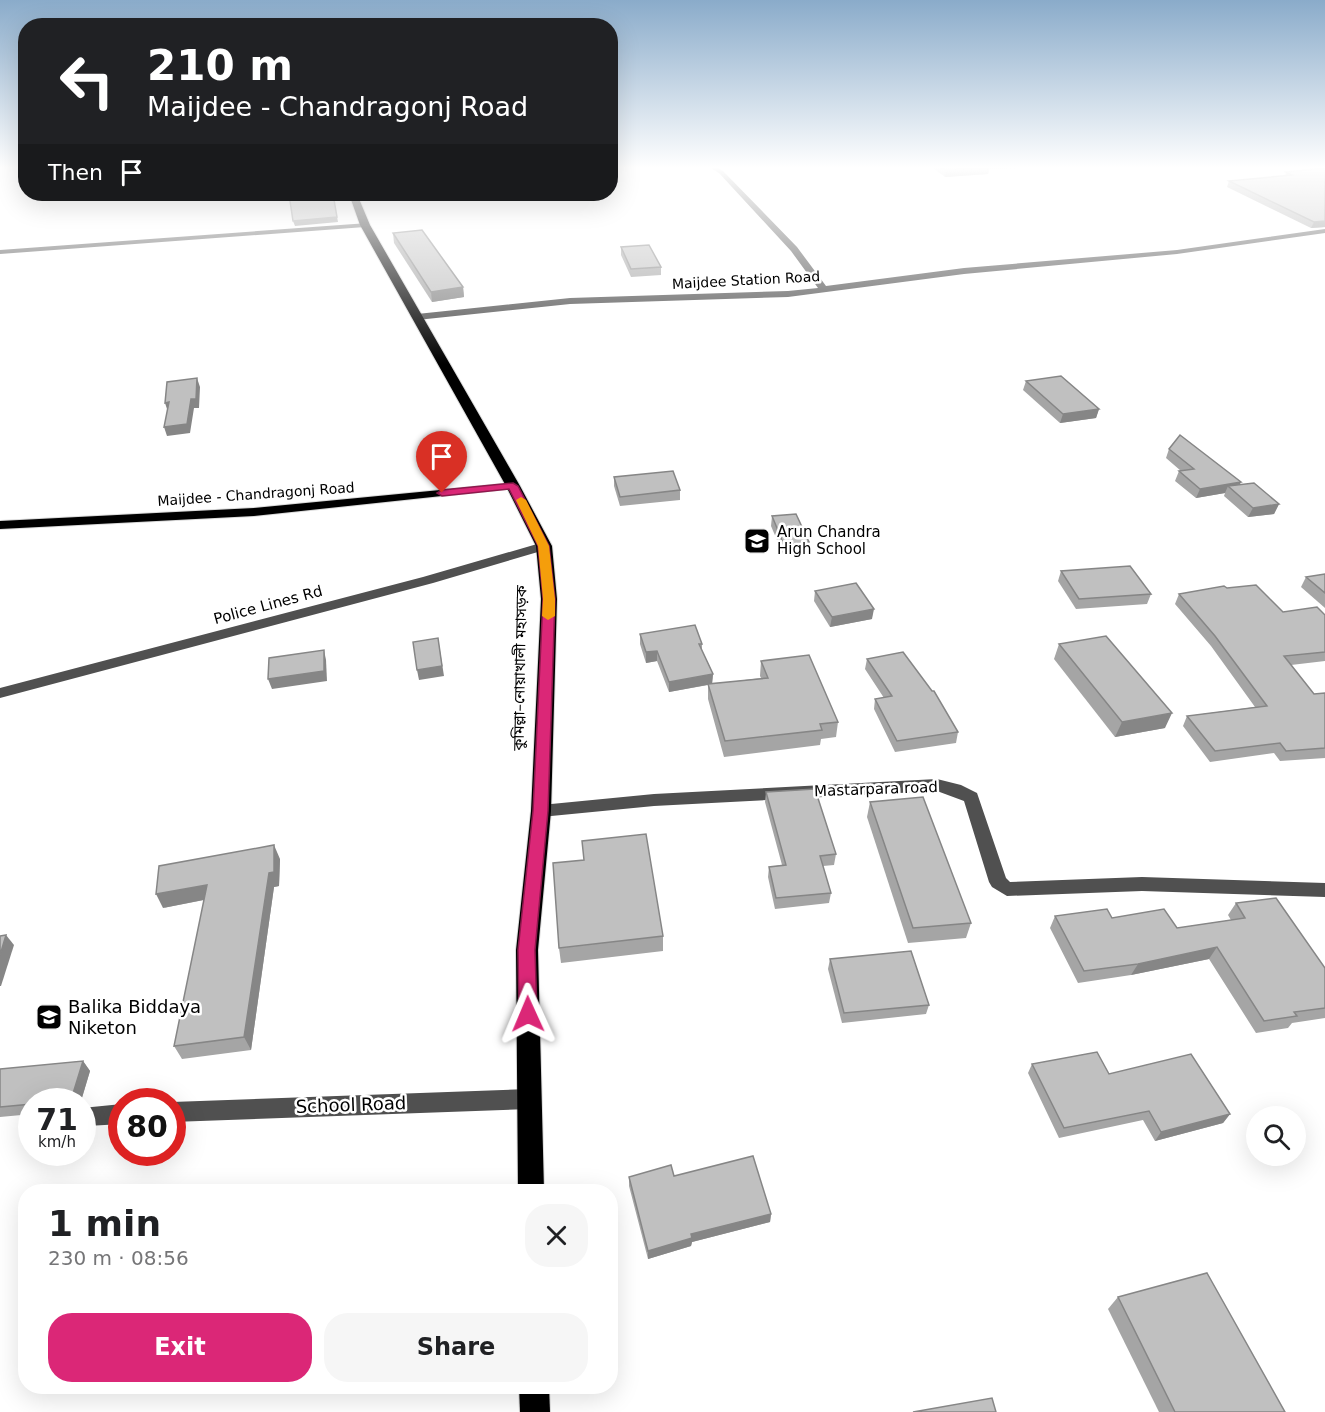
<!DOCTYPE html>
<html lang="en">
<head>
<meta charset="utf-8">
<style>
  body { margin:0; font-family:"DejaVu Sans","Noto Sans Bengali",sans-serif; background:#f6f6f6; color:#202124; height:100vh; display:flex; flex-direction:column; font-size:22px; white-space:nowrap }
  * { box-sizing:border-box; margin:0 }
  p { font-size:20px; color:#757577 }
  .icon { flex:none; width:33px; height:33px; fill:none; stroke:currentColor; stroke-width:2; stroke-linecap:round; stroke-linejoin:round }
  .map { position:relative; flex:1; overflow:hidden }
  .side { position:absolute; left:18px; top:1184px; width:600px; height:210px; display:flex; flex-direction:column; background:#fff; border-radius:24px; box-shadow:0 6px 24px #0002 }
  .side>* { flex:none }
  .banner { position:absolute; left:18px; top:18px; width:600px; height:183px; border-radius:24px; box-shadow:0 6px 24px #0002; background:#202124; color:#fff; overflow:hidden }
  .fabs { position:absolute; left:1246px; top:1106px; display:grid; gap:12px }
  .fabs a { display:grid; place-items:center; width:60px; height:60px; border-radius:50%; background:#fff; box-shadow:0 6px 24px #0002; font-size:30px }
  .speed { position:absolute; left:18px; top:1088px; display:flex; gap:12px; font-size:30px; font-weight:700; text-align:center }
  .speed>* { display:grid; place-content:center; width:78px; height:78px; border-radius:50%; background:#fff; box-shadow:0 6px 24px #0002; line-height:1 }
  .speed small { font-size:15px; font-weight:400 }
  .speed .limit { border:9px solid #d22; background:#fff; color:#111 }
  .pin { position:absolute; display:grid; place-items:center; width:51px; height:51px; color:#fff; margin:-62px -26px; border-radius:50% 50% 50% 0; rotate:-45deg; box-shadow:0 0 6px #0007 }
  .pin .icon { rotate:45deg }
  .me { position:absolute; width:66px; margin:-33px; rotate:359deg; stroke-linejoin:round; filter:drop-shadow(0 0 4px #0008) }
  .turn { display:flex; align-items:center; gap:21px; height:126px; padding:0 30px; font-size:27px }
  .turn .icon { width:78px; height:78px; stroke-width:2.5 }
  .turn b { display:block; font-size:42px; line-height:51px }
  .then { display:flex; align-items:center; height:57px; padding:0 30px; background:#0003; gap:12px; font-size:22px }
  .round { display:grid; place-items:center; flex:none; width:63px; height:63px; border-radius:24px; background:#f6f6f6 }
  .overview { display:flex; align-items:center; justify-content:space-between; height:102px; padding:0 30px }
  h1 { font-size:36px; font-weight:700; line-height:45px }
  .primary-button { display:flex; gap:12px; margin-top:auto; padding:12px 30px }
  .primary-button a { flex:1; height:69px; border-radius:24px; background:#db2777; color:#fff; font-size:24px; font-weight:700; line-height:69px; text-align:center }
  .primary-button a+a { background:#f6f6f6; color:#202124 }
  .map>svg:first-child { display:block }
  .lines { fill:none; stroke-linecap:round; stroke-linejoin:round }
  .major-casing { stroke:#dbdbdb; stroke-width:2 }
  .highway-casing { stroke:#dbdbdb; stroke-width:2 }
  .minor { fill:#505050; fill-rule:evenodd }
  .major { fill:#000; fill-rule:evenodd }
  .highway { fill:#000; fill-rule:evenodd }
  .wall { fill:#a5a5a5 }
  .shaded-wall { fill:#868686 }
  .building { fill:#c0c0c0; stroke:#868686; stroke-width:1.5 }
  .route { fill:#db2777; stroke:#8e194d; stroke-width:1.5 }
  .slow { fill:#f59e0b }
  .labels { text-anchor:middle; stroke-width:5; stroke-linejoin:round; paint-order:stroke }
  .far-street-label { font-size:14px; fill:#000; stroke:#fff }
  .poi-label { font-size:15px; fill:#000; stroke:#fff; text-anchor:start }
  .street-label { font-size:15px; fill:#000; stroke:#fff }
  .near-poi-label { font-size:18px; fill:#000; stroke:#fff; text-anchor:start }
  .near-street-label { font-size:18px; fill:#000; stroke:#fff }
</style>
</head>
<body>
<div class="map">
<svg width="1325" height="1412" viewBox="0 0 1325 1412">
  <rect width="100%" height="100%" fill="#fff"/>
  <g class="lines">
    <g class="major-casing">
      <polygon id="major" points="513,483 519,486 517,488 254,516 0,529 0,521 254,508"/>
    </g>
    <g class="highway-casing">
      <g id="highway">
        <polygon points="349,194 357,194 370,225 520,486 552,546 557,599 551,811 538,950 544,1191 518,1191 516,950 531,811 541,599 536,546 506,486 360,225"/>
        <polygon points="519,1386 549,1386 550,1412 520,1412"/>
      </g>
    </g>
    <g class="minor">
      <polygon points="709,167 716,167 723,171 797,247 826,286 964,268 1177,250 1325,229 1325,233 1177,254 964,274 788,297 570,304 417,320 412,317 417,314 570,298 788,291 818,288 791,251 719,173"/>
      <polygon points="368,223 369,225 365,227 0,254 0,250"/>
      <polygon points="544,542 550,546 548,549 433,583 0,698 0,688 423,577"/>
      <polygon points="937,779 961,785 977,793 1006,878 1010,882 1142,877 1325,883 1325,897 1142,891 1007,896 992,887 989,882 964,801 937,791 654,806 541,817 535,815 533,811 535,807 541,805 654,794"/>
      <polygon points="529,1089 536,1092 539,1099 536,1106 529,1109 172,1122 172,1102"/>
      <polygon points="122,1104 122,1124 87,1126 82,1124 82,1108"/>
    </g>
    <use href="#major" class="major"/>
    <use href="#highway" class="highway"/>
  </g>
  <g class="wall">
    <polygon points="932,167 1055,167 989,169 988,174 945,177"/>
    <polygon points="1325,168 1325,227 1311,228 1227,187 1229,181 1285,176 1286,172"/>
    <polygon points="393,233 463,287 464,297 432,302 394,243"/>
    <polygon points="621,247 661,267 661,275 631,277 621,255"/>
    <polygon points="1026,381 1099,409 1096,418 1060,423 1023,390"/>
    <polygon points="1169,449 1279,504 1274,514 1248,517 1224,496 1225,493 1196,498 1175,481 1179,471 1181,471 1166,458"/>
    <polygon points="614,477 680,490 680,500 620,506 614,486"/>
    <polygon points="772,516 809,542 808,552 783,554 771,526"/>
    <polygon points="1061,571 1151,594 1147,604 1076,609 1058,581"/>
    <polygon points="1325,574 1325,608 1301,587 1306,577"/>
    <polygon points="1227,588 1283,612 1325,615 1325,661 1291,665 1314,694 1325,693 1325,758 1280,761 1274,753 1210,762 1183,726 1187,716 1255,707 1211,646 1175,604 1179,594"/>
    <polygon points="815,591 872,619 830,627 814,601"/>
    <polygon points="640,634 702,644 702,650 713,674 712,684 761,678 760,676 761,661 838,722 836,737 821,739 820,745 724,757 708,699 708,685 669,692 657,661 646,663 640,644"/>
    <polygon points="1059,644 1165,728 1115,737 1054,659"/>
    <polygon points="867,659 958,732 956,743 895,752 874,709 875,699 884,698 865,669"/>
    <polygon points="766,792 836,854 834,865 823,866 831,893 829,903 775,909 768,877 769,867 782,865 765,802"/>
    <polygon points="870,802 971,923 966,938 908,943 867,817"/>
    <polygon points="280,859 279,886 274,887 251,1050 182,1059 174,1046 204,900 163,908"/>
    <polygon points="1236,903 1325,968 1325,1018 1292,1023 1288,1028 1256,1033 1209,959 1131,975 1078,983 1050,928 1055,916 1112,918 1177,928 1231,920 1228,915"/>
    <polygon points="663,936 663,951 561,963 559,948"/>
    <polygon points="830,959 929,1005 926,1014 842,1023 828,969"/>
    <polygon points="83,1061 90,1071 81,1101 32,1101 32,1114 0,1117 0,1070"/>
    <polygon points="1032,1064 1109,1074 1230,1114 1223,1123 1155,1141 1143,1120 1059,1138 1028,1073"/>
    <polygon points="674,1176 771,1214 770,1222 692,1242 691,1246 648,1259 629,1186 629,1177"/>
    <polygon points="1118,1297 1285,1412 1159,1412 1108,1309"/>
  </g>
  <g class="shaded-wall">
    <polygon points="989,167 988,174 945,177 946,170"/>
    <polygon points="333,194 338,222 295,226 293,221"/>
    <polygon points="1325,221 1325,227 1311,228 1314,222"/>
    <polygon points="463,287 464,297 432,302 431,292"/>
    <polygon points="197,378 200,387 199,408 194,408 190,433 167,436 164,427 191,399"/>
    <polygon points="169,402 168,412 165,403"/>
    <polygon points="1099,409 1096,418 1060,423 1063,414"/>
    <polygon points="1241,482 1237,491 1228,486 1225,493 1196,498 1200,489"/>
    <polygon points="1279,504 1274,514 1248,517 1253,508"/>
    <polygon points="874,609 872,619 830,627 832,617"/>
    <polygon points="438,638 444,676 419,680 417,670"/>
    <polygon points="324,650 326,660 327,681 272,689 268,679"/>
    <polygon points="657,651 657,661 646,663 646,652"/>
    <polygon points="713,674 712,684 669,692 669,682"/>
    <polygon points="1172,713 1165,728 1115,737 1122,722"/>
    <polygon points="274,845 280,859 279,886 274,887 251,1050 244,1037 269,873"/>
    <polygon points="207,885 213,898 163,908 156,894"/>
    <polygon points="6,935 14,945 1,986 0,986 0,955"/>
    <polygon points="1217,947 1209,959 1131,975 1138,964"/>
    <polygon points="83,1061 90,1071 81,1101 71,1101 71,1100"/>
    <polygon points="1230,1114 1223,1123 1155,1141 1161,1132"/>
    <polygon points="771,1214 770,1222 692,1242 691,1246 648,1259 648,1251 691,1234"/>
  </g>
  <g class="building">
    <polygon points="941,167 989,167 946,170"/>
    <polygon points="1325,168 1325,221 1314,222 1229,181 1292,175 1286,172"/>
    <polygon points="289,194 333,194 337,217 293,221"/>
    <polygon points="422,230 463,287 431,292 393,233"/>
    <polygon points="649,245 661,267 631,269 621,247"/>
    <polygon points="1061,376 1099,409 1063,414 1026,381"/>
    <polygon points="197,378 196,399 191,399 187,424 164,427 169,402 165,403 167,382"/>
    <polygon points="1180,435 1241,482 1200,489 1179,471 1194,469 1169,449"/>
    <polygon points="673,471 680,490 620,497 614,477"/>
    <polygon points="1254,483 1279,504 1253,508 1228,486"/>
    <polygon points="796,514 809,542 784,545 772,516"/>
    <polygon points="1130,566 1151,594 1079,599 1061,571"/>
    <polygon points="1325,574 1325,593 1306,577"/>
    <polygon points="856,583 874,609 832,617 815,591"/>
    <polygon points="1256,585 1283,612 1317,607 1325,615 1325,652 1284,656 1314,694 1325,693 1325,748 1286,751 1280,743 1215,751 1187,716 1267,706 1215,636 1179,594 1224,586 1227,588"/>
    <polygon points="695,625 702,644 699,644 713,674 669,682 657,651 646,652 640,634"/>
    <polygon points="1106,636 1172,713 1122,722 1059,644"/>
    <polygon points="438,638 442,666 417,670 413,642"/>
    <polygon points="324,650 324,671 268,679 269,658"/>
    <polygon points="903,652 932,691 934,691 958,732 897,741 875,699 892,696 867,659"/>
    <polygon points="809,655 838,722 820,724 822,730 725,741 708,684 768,678 761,661"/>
    <polygon points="815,789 836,854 820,856 831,893 776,898 769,867 786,865 766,792"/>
    <polygon points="923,797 971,923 913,928 870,802"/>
    <polygon points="646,834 663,936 559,948 553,863 584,860 582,841"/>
    <polygon points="274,845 274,872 269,873 244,1037 174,1046 207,885 156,894 159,866"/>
    <polygon points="1276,898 1325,968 1325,1008 1294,1012 1297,1016 1264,1021 1217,947 1138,964 1084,971 1055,916 1107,909 1112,918 1164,909 1177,928 1245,918 1236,903"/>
    <polygon points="6,935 0,955 0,936"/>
    <polygon points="911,951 929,1005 844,1013 830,959"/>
    <polygon points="1097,1052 1109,1074 1191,1054 1230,1114 1161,1132 1149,1111 1064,1128 1032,1064"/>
    <polygon points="83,1061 71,1100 32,1101 32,1104 0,1107 0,1069"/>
    <polygon points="753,1156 771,1214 691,1234 692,1238 648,1251 629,1177 671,1165 674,1176"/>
    <polygon points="1207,1273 1285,1412 1175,1412 1118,1297"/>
    <polygon points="992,1398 996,1412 913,1412"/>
  </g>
  <linearGradient id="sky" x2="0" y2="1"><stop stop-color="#8aabca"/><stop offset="0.46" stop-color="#fff"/><stop offset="1" stop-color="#fff" stop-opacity="0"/></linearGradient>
  <rect width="1325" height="364" fill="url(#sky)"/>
  <polygon class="route" points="513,483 518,486 549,546 555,599 548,811 535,950 537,1014 534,1020 528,1022 522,1020 519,1014 518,950 533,811 543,599 538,546 509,489 442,496 437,493 442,490"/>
  <polygon class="slow" points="521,497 526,500 549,546 555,599 555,616 548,620 542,616 543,599 538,546 516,500"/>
  <defs>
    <g id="school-square" transform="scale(1.35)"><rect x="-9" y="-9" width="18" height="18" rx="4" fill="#000" stroke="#fff"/><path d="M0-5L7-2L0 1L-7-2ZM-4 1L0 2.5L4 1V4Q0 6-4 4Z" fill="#fff"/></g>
  </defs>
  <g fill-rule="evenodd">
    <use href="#school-square" x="757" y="541"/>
    <use href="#school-square" x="49" y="1017"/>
  </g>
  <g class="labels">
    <g class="far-street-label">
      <text transform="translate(746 280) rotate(-3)" y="5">Maijdee Station Road</text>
      <text transform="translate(256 494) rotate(-4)" y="5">Maijdee - Chandragonj Road</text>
    </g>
    <g class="poi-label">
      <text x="777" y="537">Arun Chandra<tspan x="777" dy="17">High School</tspan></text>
    </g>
    <g class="street-label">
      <text transform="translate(268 605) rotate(-15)" y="5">Police Lines Rd</text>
      <text transform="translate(520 668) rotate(-89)" y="5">কুমিল্লা–নোয়াখালী মহাসড়ক</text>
      <text transform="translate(876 789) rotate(-2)" y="5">Mastarpara road</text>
    </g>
    <g class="near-poi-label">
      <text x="68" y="1013">Balika Biddaya<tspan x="68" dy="21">Niketon</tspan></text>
    </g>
    <g class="near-street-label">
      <text transform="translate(351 1105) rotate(-2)" y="6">School Road</text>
    </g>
  </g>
</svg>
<div class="fabs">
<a><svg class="icon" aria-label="search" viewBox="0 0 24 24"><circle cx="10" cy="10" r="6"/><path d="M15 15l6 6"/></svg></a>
</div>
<div class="speed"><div>71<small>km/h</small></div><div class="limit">80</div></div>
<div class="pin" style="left:442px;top:493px;background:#d93025"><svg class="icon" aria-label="arrive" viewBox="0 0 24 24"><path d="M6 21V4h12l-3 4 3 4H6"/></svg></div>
<svg class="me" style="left:528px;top:1014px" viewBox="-20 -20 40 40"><path d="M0-17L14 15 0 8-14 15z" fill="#db2777" stroke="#fff" stroke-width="4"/></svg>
<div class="banner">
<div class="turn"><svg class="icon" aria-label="left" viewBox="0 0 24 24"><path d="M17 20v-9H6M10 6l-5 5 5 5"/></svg><div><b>210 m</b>Maijdee - Chandragonj Road</div></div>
<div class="then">Then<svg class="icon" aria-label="arrive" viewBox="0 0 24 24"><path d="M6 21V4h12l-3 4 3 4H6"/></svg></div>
</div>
<section class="side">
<div class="overview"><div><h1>1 min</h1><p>230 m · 08:56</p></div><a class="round"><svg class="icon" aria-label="close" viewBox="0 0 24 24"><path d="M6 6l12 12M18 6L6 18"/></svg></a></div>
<div class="primary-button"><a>Exit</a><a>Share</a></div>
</section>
</div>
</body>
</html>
